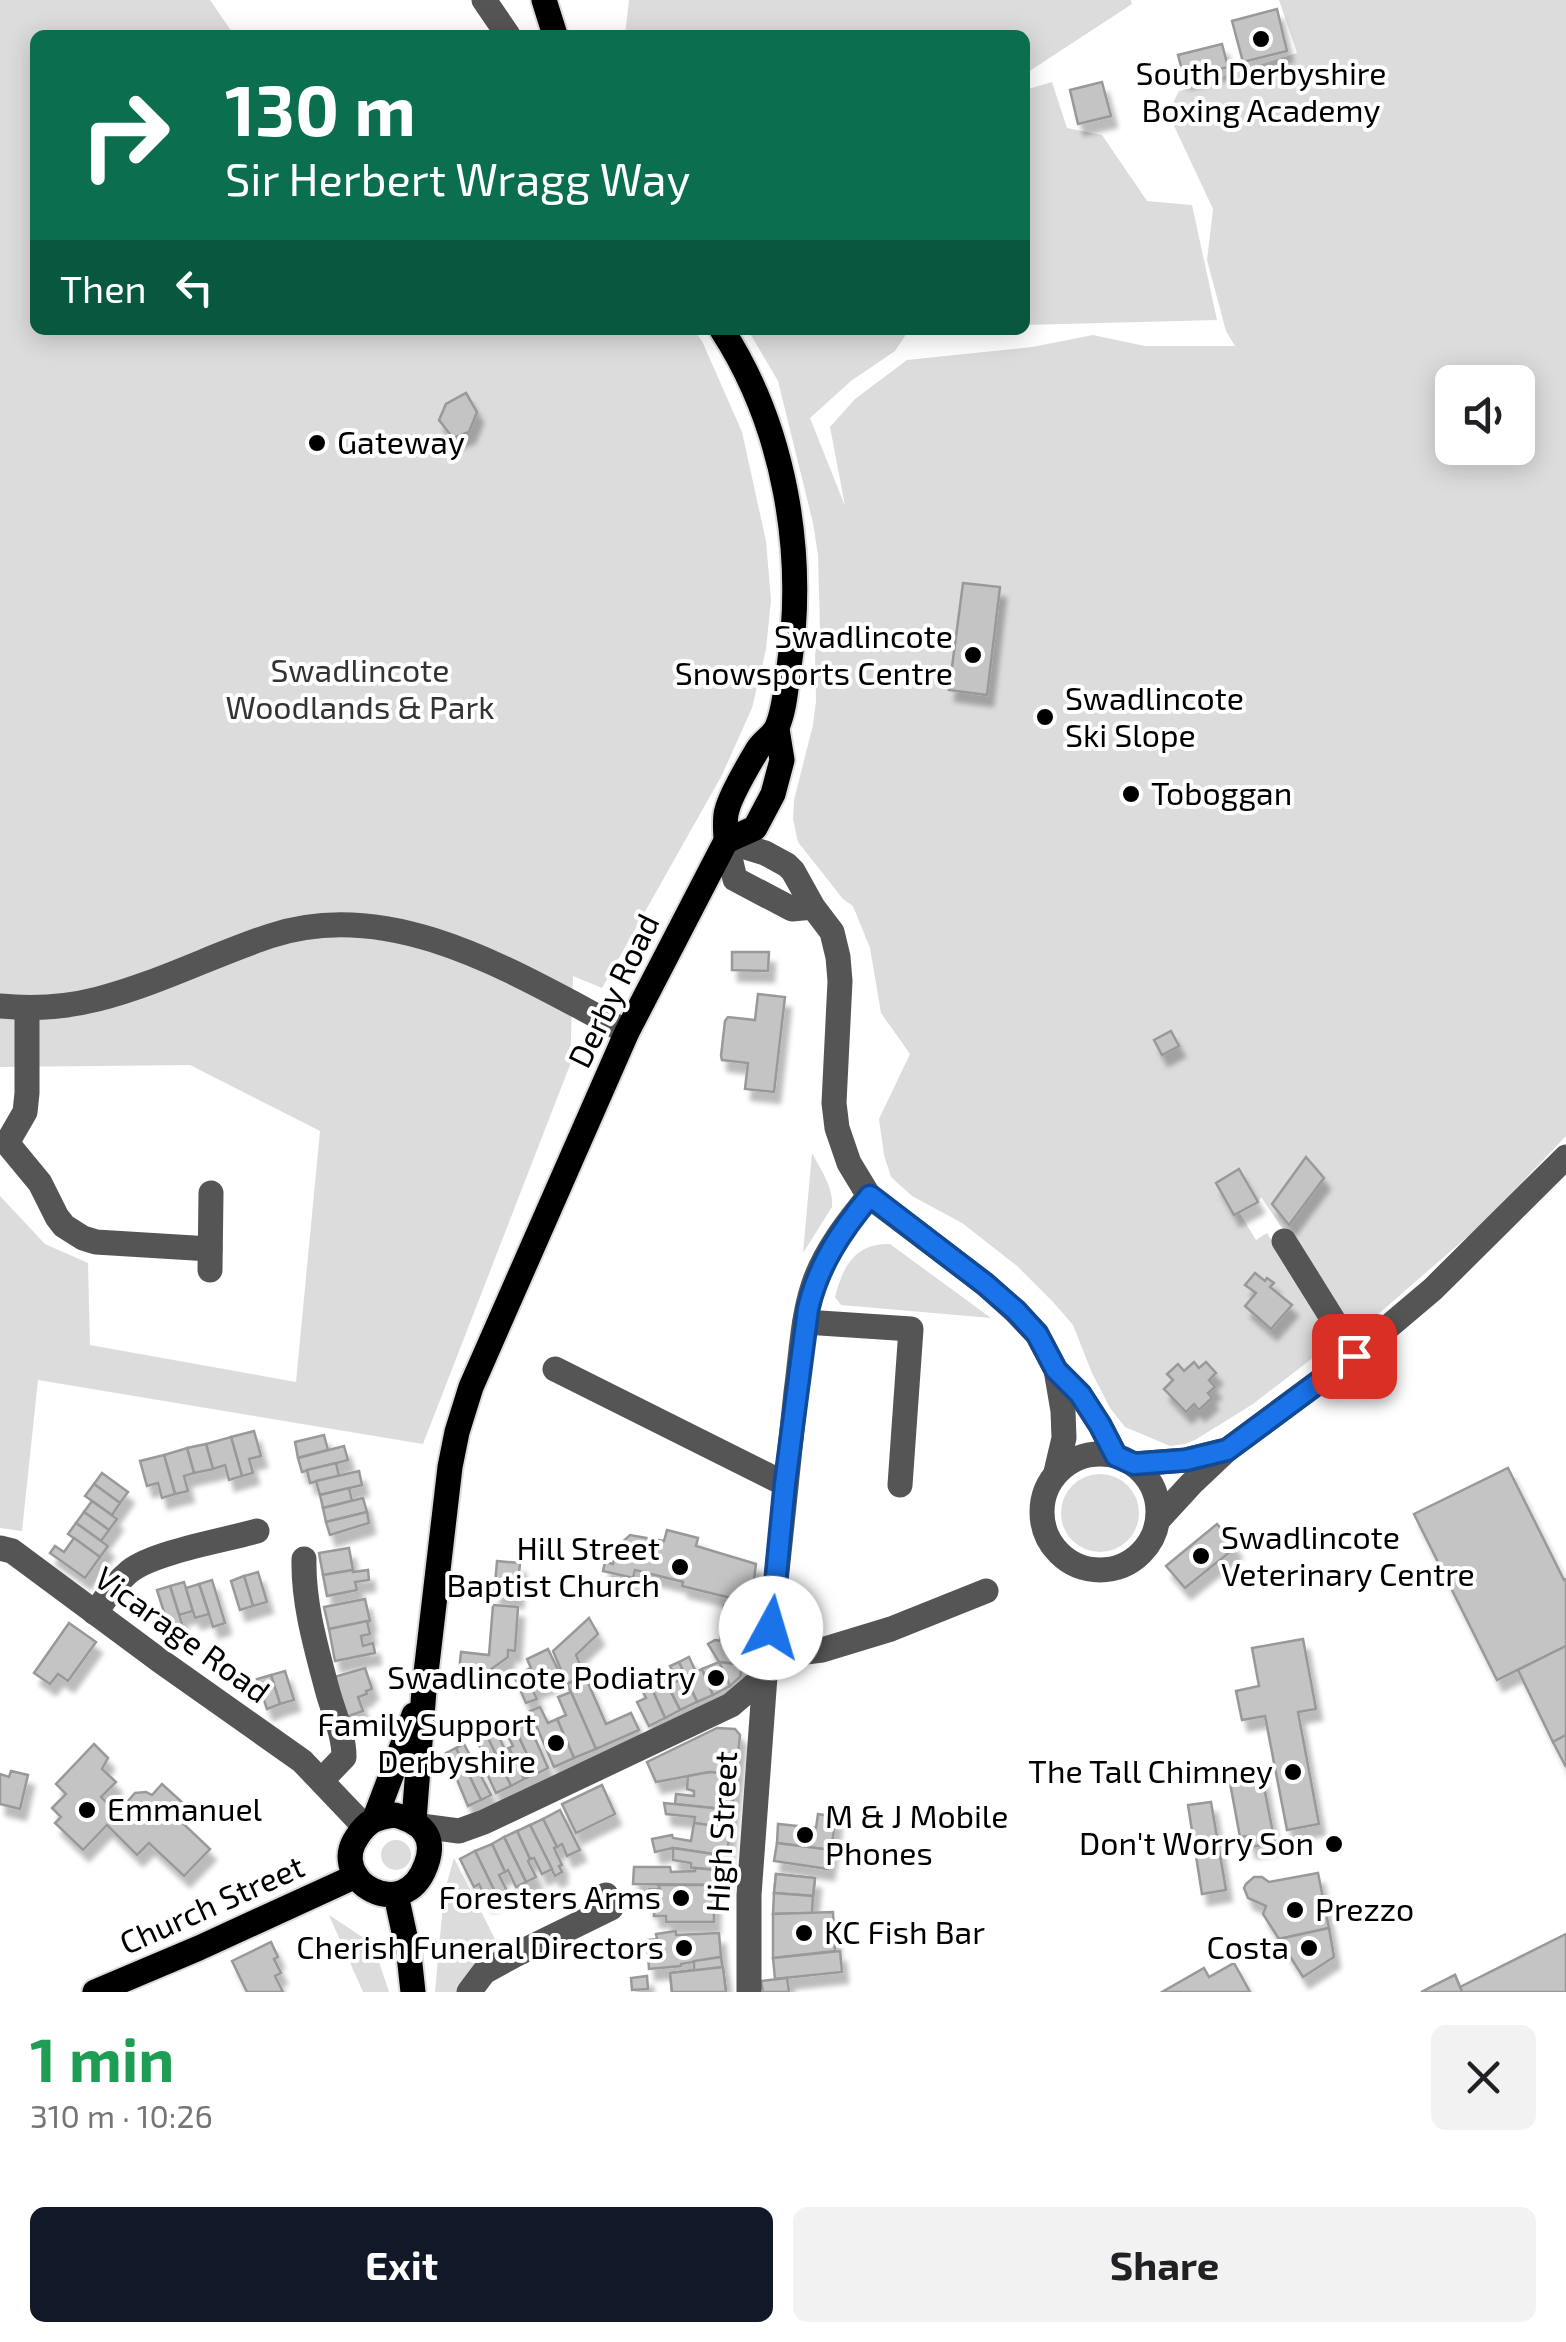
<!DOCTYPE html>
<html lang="en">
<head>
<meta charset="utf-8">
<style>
  body { margin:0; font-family:"Exo 2",sans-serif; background:#f2f2f2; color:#202124; height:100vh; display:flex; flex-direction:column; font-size:38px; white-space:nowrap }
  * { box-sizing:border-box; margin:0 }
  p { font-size:32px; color:#757577 }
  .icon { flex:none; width:55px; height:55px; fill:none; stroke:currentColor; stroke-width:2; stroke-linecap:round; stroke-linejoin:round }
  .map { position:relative; height:1992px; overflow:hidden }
  .side { display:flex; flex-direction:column; background:#fff; flex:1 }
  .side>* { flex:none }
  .hud { position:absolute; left:30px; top:30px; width:1000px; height:305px; border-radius:15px; box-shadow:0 5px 25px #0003; background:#0b6e4f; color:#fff; overflow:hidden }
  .fabs { position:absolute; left:1435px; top:365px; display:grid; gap:20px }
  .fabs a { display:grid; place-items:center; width:100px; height:100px; border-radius:15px; background:#fff; box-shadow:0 5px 25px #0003; font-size:50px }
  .pin { position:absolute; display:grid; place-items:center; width:85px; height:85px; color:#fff; margin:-42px; border-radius:20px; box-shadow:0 5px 15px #0006 }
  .me { position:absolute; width:110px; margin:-55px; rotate:6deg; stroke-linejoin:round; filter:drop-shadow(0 0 8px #0008) }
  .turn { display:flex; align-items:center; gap:35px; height:210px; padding:0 30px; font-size:45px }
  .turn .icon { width:130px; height:130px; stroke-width:2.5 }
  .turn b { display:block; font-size:70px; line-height:85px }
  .then { display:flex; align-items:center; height:95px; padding:0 30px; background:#0003; gap:20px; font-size:38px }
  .round { display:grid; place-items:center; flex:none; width:105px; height:105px; border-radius:15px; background:#f2f2f2 }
  .head { display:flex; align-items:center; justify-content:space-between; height:170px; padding:0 30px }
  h1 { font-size:60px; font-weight:700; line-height:75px; color:#1e9e55 }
  .primary-button { display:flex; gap:20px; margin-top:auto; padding:20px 30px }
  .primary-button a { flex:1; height:115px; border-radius:15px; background:#111827; color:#fff; font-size:40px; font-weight:700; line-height:115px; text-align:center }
  .primary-button a+a { background:#f2f2f2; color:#202124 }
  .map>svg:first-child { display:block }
  .green { fill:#dcdcdc; fill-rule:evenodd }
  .building { fill:#c4c4c4; stroke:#999; stroke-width:2.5; filter:url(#shadow) }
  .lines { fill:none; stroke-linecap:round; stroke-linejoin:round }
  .major-casing { stroke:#dbdbdb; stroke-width:29 }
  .minor { stroke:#555; stroke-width:25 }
  .major { stroke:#000; stroke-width:25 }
  .route-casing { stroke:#114b97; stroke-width:25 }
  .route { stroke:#1a73e8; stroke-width:18 }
  .poi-dot { fill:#000; stroke:#fff; stroke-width:4 }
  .labels { text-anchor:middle; stroke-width:8; stroke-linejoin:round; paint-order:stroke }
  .poi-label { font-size:32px; fill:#000; stroke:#fff; text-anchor:end }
  .park-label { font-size:32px; fill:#333; stroke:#fff }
  .street-label { font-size:32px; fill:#000; stroke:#fff }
</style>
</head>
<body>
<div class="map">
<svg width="1566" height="1992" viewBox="0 0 1566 1992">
  <defs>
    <filter id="shadow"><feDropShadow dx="6" dy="11" stdDeviation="2.5" flood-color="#0004"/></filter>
  </defs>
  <rect width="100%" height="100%" fill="#fff"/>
  <g class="green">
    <polygon points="0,0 210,0 234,35 35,35 35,330 694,330 702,341 742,432 766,541 771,600 766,649 752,708 722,775 602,988 573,976 570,1065 423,1444 38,1380 22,1531 0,1528 0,1196 45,1244 88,1263 90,1345 296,1382 320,1131 190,1065 0,1067"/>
    <polygon points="629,0 1131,0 1132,4 1025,74 1025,35 625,35"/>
    <path d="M1279,0H1566V1136L1482,1224L1361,1329L1349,1327L1261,1197L1258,1202L1240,1170L1217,1182L1239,1212L1256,1240L1267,1233L1320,1321L1327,1347L1253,1404L1195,1440L1185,1444L1170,1446L1125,1427L1110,1408L1092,1373L1073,1325L1053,1302L1017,1266L962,1223L912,1196L891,1177L884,1155L879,1119L910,1054L881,1013L870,948L853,906L843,899L798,842L793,819L794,800L813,725L816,701L815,654L820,628L818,555L813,523L778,381L748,330H909L895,351L851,381L810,418L845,506L830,427L855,399L907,360L1032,347L1093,335L1145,346H1235L1226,331L1207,260L1213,209L1168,113L1179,91L1297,53ZM1452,382H1518V448H1452Z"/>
    <polygon points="1052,82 1067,128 1102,135 1147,201 1192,205 1217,320 1025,325 1025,90"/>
    <path d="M812,1153C821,1170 834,1188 832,1207L803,1253Z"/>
    <path d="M890,1244L991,1318L841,1305L835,1297C843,1266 855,1243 890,1244Z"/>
    <circle cx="1100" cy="1513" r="39"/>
    <circle cx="396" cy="1855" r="15"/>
    <polygon points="454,1858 501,1951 458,1992 435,1992 444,1893"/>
    <polygon points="329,1915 373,1944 389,1992 363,1992"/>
  </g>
  <g class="building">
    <polygon points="1277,9 1287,51 1243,62 1232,21"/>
    <polygon points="1222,44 1228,67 1184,78 1178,55"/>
    <polygon points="1102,82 1111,116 1078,124 1070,90"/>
    <polygon points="466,393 477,412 469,432 453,438 439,420 446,404"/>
    <polygon points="963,583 1000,587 987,695 949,690"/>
    <polygon points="732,952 769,952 768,971 732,970"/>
    <polygon points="758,994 785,997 774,1092 745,1089 748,1063 722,1060 721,1056 725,1021 728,1017 755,1020"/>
    <polygon points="1171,1031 1179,1046 1162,1055 1154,1040"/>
    <polygon points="1306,1157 1324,1178 1289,1225 1272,1204"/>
    <polygon points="1239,1169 1258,1202 1234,1215 1216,1183"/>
    <polygon points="1255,1273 1265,1281 1267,1278 1274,1283 1270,1287 1292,1305 1271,1329 1245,1306 1256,1293 1245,1285"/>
    <polygon points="1194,1362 1199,1368 1206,1362 1216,1373 1209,1380 1215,1387 1208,1393 1212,1398 1199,1410 1194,1404 1186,1412 1164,1389 1173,1380 1167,1374 1178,1364 1184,1371"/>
    <polygon points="254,1431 261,1456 249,1459 253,1473 242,1476 231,1437"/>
    <polygon points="324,1435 328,1450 298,1458 295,1442"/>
    <polygon points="231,1437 242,1476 229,1480 225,1465 213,1469 206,1444"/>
    <polygon points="206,1444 213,1469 194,1473 187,1448"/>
    <polygon points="344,1446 348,1460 302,1472 298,1458"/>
    <polygon points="187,1448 194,1473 184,1476 188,1491 175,1494 164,1455"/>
    <polygon points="164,1455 175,1494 162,1498 158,1483 147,1486 140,1461"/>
    <polygon points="336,1463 339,1476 310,1483 307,1470"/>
    <polygon points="1508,1468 1564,1580 1566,1579 1566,1646 1497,1680 1414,1514"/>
    <polygon points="359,1471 362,1485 320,1495 316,1481"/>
    <polygon points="102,1473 128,1492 120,1503 94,1484"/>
    <polygon points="94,1484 120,1503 112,1515 85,1496"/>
    <polygon points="349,1488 352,1501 323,1508 320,1495"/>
    <polygon points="363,1498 367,1512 326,1522 323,1508"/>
    <polygon points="92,1501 117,1519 109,1530 84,1512"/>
    <polygon points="84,1512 109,1530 101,1541 76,1523"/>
    <polygon points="367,1512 369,1523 330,1535 326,1522"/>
    <polygon points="76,1523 108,1546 100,1557 68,1534"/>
    <polygon points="1217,1524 1236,1547 1185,1588 1166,1566"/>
    <polygon points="667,1530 698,1538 696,1546 756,1564 751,1603 682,1586 683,1582 635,1570 633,1578 603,1571 605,1562 613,1564 617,1547 630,1535 664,1541"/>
    <polygon points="74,1538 100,1557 85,1578 50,1553 55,1546 64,1552"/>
    <polygon points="349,1548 353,1570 323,1575 319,1553"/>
    <polygon points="497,1561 520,1563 517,1597 494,1595"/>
    <polygon points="353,1570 353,1572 368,1570 369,1580 355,1582 357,1590 327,1596 323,1575"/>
    <polygon points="258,1572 267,1602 253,1606 244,1576"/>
    <polygon points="244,1576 253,1606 240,1610 231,1581"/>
    <polygon points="212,1580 225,1623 213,1627 199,1584"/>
    <polygon points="184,1582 193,1611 179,1615 170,1586"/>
    <polygon points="199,1584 209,1614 195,1618 186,1588"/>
    <polygon points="170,1586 183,1627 170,1631 157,1590"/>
    <polygon points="365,1599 370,1621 329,1629 324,1607"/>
    <polygon points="493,1605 518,1607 515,1651 508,1650 508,1657 483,1675 459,1672 461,1652 489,1655"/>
    <polygon points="724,1605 749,1607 746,1644 720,1641"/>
    <polygon points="589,1618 598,1634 576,1655 585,1676 567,1684 553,1651"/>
    <polygon points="367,1621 370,1634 361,1636 363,1646 373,1643 375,1653 335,1661 329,1629"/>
    <polygon points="69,1623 96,1642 68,1681 58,1674 50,1684 34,1673"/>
    <polygon points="1303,1639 1316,1709 1298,1712 1319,1824 1287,1830 1265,1716 1242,1720 1236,1691 1259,1686 1252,1648"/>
    <polygon points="715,1640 746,1644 743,1665 719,1662 708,1644"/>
    <polygon points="1566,1646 1566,1735 1553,1742 1518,1670"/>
    <polygon points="548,1649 561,1676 532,1689 537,1699 526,1703 514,1676 531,1668 527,1659"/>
    <polygon points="689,1657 696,1672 702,1669 713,1695 697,1702 679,1662"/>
    <polygon points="679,1662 697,1702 680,1710 668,1685 678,1681 670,1666"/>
    <polygon points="719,1662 743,1665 740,1677 730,1686"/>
    <polygon points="719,1662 730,1686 713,1695 702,1669"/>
    <polygon points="365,1668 372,1689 366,1691 367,1694 358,1697 363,1711 346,1717 334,1677"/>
    <polygon points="285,1671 294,1700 280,1704 271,1675"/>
    <polygon points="661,1673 680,1710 665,1718 648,1680"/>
    <polygon points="271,1675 280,1704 267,1709 257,1679"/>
    <polygon points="585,1676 606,1724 631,1713 639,1730 596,1749 567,1684"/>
    <polygon points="648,1680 665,1718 649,1726 637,1702 646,1698 639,1684"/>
    <polygon points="571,1692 596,1749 574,1758 557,1719 566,1715 558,1697"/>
    <polygon points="540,1707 548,1723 557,1719 574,1758 554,1767 530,1711"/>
    <polygon points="520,1718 530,1738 534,1736 548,1768 536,1774 512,1722"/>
    <polygon points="512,1722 536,1774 524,1779 509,1748 513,1746 503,1726"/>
    <polygon points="717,1728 735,1729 740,1735 736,1775 710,1772 656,1782 647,1762"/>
    <polygon points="496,1730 505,1750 509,1748 524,1779 511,1786 486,1734"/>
    <polygon points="486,1734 511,1786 496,1793 481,1761 486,1759 476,1739"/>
    <polygon points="1566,1735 1566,1767 1553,1742"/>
    <polygon points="94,1744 108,1758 102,1769 116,1782 101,1797 113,1809 125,1811 127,1802 135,1793 146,1792 152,1795 162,1784 183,1803 173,1814 210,1849 184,1876 149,1843 137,1855 107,1825 83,1850 55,1823 61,1817 52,1808 66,1794 56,1784"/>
    <polygon points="464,1744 491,1795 481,1800 456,1748"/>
    <polygon points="456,1748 481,1800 468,1806 446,1753"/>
    <polygon points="1260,1766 1275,1843 1250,1847 1248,1836 1240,1837 1228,1772"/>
    <polygon points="11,1771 28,1775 20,1809 0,1804 0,1774 9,1777"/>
    <polygon points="710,1772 736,1775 732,1810 675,1804 676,1794 694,1796 694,1791 687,1789 688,1776"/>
    <polygon points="602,1785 615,1814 576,1833 562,1804"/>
    <polygon points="1211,1802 1226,1890 1202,1894 1188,1805"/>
    <polygon points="664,1803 732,1810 730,1828 694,1823 695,1817 666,1814"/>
    <polygon points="560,1810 580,1850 567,1856 562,1844 557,1847 543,1819"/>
    <polygon points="818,1814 836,1817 831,1850 777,1843 778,1824 816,1828"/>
    <polygon points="543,1819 557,1847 554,1848 562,1865 559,1866 562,1872 555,1876 530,1825"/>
    <polygon points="694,1823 730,1828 727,1856 673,1848 655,1852 652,1839 672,1835 673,1838 691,1841"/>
    <polygon points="530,1825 552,1869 542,1874 534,1858 530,1859 517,1831"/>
    <polygon points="517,1831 530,1859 528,1861 536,1877 526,1882 504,1837"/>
    <polygon points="504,1837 526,1882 516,1887 508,1870 505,1872 492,1844"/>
    <polygon points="777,1843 831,1850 828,1869 774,1861"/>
    <polygon points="492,1844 505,1872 499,1875 507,1891 497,1896 475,1851"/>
    <polygon points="673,1848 727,1856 726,1871 695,1868 691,1868 691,1863 673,1860"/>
    <polygon points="475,1851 497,1896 487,1901 479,1884 474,1887 460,1859"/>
    <polygon points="634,1867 670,1867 671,1872 695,1871 695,1868 726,1871 724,1885 633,1884"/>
    <polygon points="1318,1873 1329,1928 1279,1939 1263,1914 1266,1906 1248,1898 1244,1888 1246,1884 1254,1877 1262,1877 1269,1882"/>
    <polygon points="776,1874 815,1878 813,1896 774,1893"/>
    <polygon points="776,1874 815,1878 813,1896 774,1893"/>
    <polygon points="658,1885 714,1885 714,1922 666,1922 666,1916 654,1916 654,1907 649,1907 649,1889 660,1889"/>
    <polygon points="774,1893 813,1896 812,1913 773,1914"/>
    <polygon points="833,1912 835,1951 773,1958 773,1914"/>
    <polygon points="1329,1928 1334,1957 1303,1977 1279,1939"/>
    <polygon points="676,1931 676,1935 719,1933 721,1957 681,1964 681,1966 649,1969 647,1940 657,1939 656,1934"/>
    <polygon points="1566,1934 1566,1992 1462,1992 1460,1987"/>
    <polygon points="271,1942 278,1957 274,1959 281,1973 275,1976 283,1992 247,1992 232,1961"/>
    <polygon points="840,1951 842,1972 775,1979 773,1958"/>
    <polygon points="721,1957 726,1992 672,1992 670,1973 694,1970 694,1961"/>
    <polygon points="1234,1963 1250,1992 1162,1992 1204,1968 1209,1977"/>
    <polygon points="723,1967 726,1992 672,1992 670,1973"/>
    <polygon points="1455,1975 1462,1992 1431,1992 1429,1988"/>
    <polygon points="1455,1975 1462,1992 1421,1992"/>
    <polygon points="647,1976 648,1989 632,1990 631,1978"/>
    <polygon points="787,1978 789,1992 763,1992 761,1981"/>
  </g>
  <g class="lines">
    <g class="major-casing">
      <g id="major">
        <polyline points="544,0 555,35"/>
        <polyline points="726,841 755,828 773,794 782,760 777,729"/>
        <path d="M395,1815C421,1822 437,1836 426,1865C404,1926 327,1880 357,1837C367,1821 376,1817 395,1815Z"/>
        <polyline points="375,1818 414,1715"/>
        <path d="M414,1820L424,1690L450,1467L457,1432L471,1387L627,1032L726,841C726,831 724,819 727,810C731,794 749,764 758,749C763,741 774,735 777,727C785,709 786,685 789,667C806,553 785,427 722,330"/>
        <polyline points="396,1895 409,1955 413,1992"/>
        <polyline points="95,1992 199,1948 356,1876"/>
      </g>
    </g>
    <g class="minor">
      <polyline points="484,0 508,35"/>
      <polyline points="813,907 792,909 735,879 726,841 765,853 787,865 793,871 813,907 832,932 838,957 840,981 834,1103 837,1128 849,1163 869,1196 985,1284 1015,1311 1037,1334 1056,1370 1080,1394 1100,1425 1116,1456"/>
      <path d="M0,1006C32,1009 67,1007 98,999C157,984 213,955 270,936C394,894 521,977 627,1032"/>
      <polyline points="27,1008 27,1093 25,1112 7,1143 40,1183 57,1217 64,1226 83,1238 96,1242 210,1249"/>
      <polyline points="1284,1241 1355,1355"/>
      <polyline points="210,1270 211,1193"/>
      <polyline points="805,1322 911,1329 900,1485"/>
      <polyline points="555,1369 785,1484"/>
      <polyline points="1056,1370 1063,1411 1064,1438 1056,1472"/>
      <circle cx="1100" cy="1512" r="58"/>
      <polyline points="1134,1464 1186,1460 1222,1451"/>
      <polyline points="1158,1520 1191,1484 1227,1450 1355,1355 1433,1289 1566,1157"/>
      <polyline points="0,1548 12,1551 159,1660 302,1761 364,1826"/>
      <path d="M304,1559C303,1603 316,1647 327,1689C333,1712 344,1733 344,1757L322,1780"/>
      <path d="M95,1613C106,1598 115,1583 130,1571C154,1552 226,1540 257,1531"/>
      <path d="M782,1649L771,1628C779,1549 787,1470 796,1392C801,1357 802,1320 813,1286C824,1252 847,1223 869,1196"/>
      <polyline points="421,1826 459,1831 484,1822 731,1705 765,1676 782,1649 806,1652 822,1650 891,1629 986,1591"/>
      <polyline points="469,1992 484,1972 515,1955 611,1908 606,1895"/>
      <polyline points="749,1992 749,1895 765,1676"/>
    </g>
    <use href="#major" class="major"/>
  </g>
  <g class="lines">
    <g class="route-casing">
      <path id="route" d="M771,1628L785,1484L808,1309C818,1265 841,1231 870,1196L985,1284L1016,1311L1037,1334L1056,1370L1080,1394L1100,1425L1116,1456L1134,1464L1186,1460L1227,1450L1354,1356"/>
    </g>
    <use href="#route" class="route"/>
  </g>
  <g class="poi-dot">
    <circle cx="1261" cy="39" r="10"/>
    <circle cx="317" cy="443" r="10"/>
    <circle cx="973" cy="655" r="10"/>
    <circle cx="1045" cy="717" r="10"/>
    <circle cx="1131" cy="794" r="10"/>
    <circle cx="1201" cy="1556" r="10"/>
    <circle cx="680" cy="1567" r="10"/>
    <circle cx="716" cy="1678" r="10"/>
    <circle cx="556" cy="1743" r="10"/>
    <circle cx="1293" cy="1772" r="10"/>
    <circle cx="87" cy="1810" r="10"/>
    <circle cx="805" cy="1835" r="10"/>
    <circle cx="1334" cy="1844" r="10"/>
    <circle cx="681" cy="1898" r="10"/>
    <circle cx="1295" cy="1910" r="10"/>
    <circle cx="804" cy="1933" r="10"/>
    <circle cx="684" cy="1948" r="10"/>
    <circle cx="1309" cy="1948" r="10"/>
  </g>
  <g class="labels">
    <g class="poi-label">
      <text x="1261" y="85" text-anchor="middle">South Derbyshire<tspan x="1261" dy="37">Boxing Academy</tspan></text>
      <text x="337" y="454" text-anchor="start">Gateway</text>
      <text x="953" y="648">Swadlincote<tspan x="953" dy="37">Snowsports Centre</tspan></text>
      <text x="1065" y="710" text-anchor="start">Swadlincote<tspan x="1065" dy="37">Ski Slope</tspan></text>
      <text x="1151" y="805" text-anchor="start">Toboggan</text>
      <text x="1221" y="1549" text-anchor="start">Swadlincote<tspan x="1221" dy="37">Veterinary Centre</tspan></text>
      <text x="660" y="1560">Hill Street<tspan x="660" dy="37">Baptist Church</tspan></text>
      <text x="696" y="1689">Swadlincote Podiatry</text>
      <text x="536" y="1736">Family Support<tspan x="536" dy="37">Derbyshire</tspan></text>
      <text x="1273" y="1783">The Tall Chimney</text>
      <text x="107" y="1821" text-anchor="start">Emmanuel</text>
      <text x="825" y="1828" text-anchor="start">M &amp; J Mobile<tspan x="825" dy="37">Phones</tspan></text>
      <text x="1314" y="1855">Don't Worry Son</text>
      <text x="661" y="1909">Foresters Arms</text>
      <text x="1315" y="1921" text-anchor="start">Prezzo</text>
      <text x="824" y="1944" text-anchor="start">KC Fish Bar</text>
      <text x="664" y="1959">Cherish Funeral Directors</text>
      <text x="1289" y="1959">Costa</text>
    </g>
    <g class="park-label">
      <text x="360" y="682">Swadlincote<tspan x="360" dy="37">Woodlands &amp; Park</tspan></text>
    </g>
    <g class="street-label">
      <text transform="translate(614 991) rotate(-64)" y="11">Derby Road</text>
      <text transform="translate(182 1635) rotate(36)" y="11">Vicarage Road</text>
      <text transform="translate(722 1832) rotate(-87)" y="11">High Street</text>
      <text transform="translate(212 1905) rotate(-24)" y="11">Church Street</text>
    </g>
  </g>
</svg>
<div class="fabs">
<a><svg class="icon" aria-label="sound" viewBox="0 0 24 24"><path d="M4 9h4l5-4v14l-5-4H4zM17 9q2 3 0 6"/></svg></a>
</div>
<div class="pin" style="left:1354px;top:1356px;background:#d93025"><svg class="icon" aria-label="arrive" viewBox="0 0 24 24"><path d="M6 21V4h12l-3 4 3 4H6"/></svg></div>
<svg class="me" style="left:771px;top:1628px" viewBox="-20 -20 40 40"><circle r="19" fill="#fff"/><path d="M0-13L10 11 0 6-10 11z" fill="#1a73e8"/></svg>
<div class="hud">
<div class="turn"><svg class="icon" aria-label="right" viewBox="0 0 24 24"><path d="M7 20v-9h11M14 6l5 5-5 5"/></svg><div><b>130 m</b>Sir Herbert Wragg Way</div></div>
<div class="then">Then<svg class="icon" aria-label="left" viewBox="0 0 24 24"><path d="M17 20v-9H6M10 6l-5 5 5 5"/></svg></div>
</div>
</div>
<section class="side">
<div class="head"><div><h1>1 min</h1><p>310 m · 10:26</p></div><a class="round"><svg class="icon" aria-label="close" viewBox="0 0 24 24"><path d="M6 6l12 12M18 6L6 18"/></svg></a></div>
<div class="primary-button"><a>Exit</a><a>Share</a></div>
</section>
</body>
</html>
